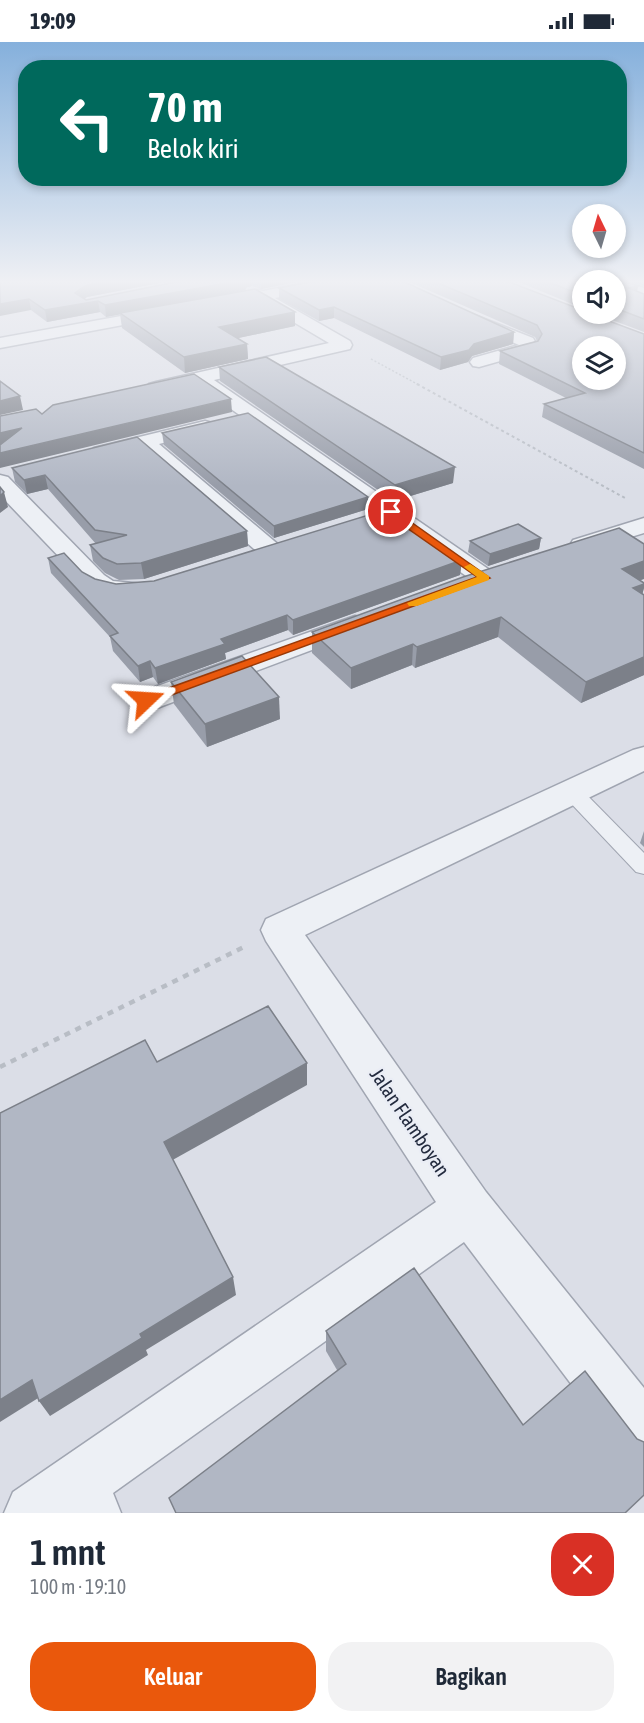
<!DOCTYPE html>
<html lang="id">
<head>
<meta charset="utf-8">
<style>
  body { margin:0; font-family:"Asap Condensed",sans-serif; background:#f2f2f3; color:#1f2937; height:100vh; display:flex; flex-direction:column; font-size:22px; white-space:nowrap }
  * { box-sizing:border-box; margin:0 }
  p { font-size:20px; color:#747a83 }
  .icon { flex:none; width:33px; height:33px; fill:none; stroke:currentColor; stroke-width:2; stroke-linecap:round; stroke-linejoin:round }
  .map { position:relative; height:1471px; overflow:hidden }
  .details { display:flex; flex-direction:column; background:#fff; flex:1 }
  .details>* { flex:none }
  .banner { position:absolute; left:18px; top:18px; width:609px; height:126px; border-radius:24px; box-shadow:0 3px 9px #0003; background:#00695c; color:#fff; overflow:hidden }
  .needle { width:39px; rotate:355deg }
  .tools { position:absolute; left:572px; top:162px; display:grid; gap:12px }
  .tools a { display:grid; place-items:center; width:54px; height:54px; border-radius:50%; background:#fff; box-shadow:0 3px 9px #0003; font-size:30px }
  .pin { position:absolute; display:grid; place-items:center; width:51px; height:51px; color:#fff; margin:-26px; border:3px solid #fff; border-radius:50%; box-shadow:0 2px 6px #0007 }
  .me { position:absolute; width:66px; margin:-33px; rotate:70deg; stroke-linejoin:round; filter:drop-shadow(0 0 4px #0008) }
  .turn { display:flex; align-items:center; gap:21px; height:126px; padding:0 30px; font-size:27px }
  .turn .icon { width:78px; height:78px; stroke-width:2.5 }
  .turn b { display:block; font-size:42px; line-height:51px }
  .round { display:grid; place-items:center; flex:none; width:63px; height:63px; border-radius:24px; background:#f2f2f3 }
  .overview { display:flex; align-items:center; justify-content:space-between; height:102px; padding:0 30px }
  h1 { font-size:36px; font-weight:600; line-height:45px }
  .primary-button { display:flex; gap:12px; margin-top:auto; padding:12px 30px }
  .primary-button a { flex:1; height:69px; border-radius:24px; background:#ea580c; color:#fff; font-size:24px; font-weight:600; line-height:69px; text-align:center }
  .primary-button a+a { background:#f2f2f3; color:#1f2937 }
  .status { display:flex; justify-content:space-between; align-items:center; height:42px; padding:0 30px; background:#fff; direction:ltr }
  .status svg { height:16px; fill:currentColor }
  .map>svg:first-child { display:block }
  .lines { fill:none; stroke-linecap:round; stroke-linejoin:round }
  .service-casing { stroke:#a0a5b1; stroke-width:2 }
  .minor-casing { stroke:#a0a5b1; stroke-width:3 }
  .path-far2 { stroke:#b8bdc5; stroke-width:1.5; stroke-dasharray:2 2; stroke-linecap:butt }
  .path-far1 { stroke:#b8bdc5; stroke-width:2; stroke-dasharray:3 3; stroke-linecap:butt }
  .path { stroke:#b8bdc5; stroke-width:4.5; stroke-dasharray:6 6; stroke-linecap:butt }
  .service { fill:#edf0f5; fill-rule:evenodd }
  .minor { fill:#edf0f5; fill-rule:evenodd }
  .wall { fill:#989da9 }
  .shaded-wall { fill:#7c8089 }
  .building { fill:#b1b7c4; stroke:#7c8089; stroke-width:1.5; fill-rule:evenodd }
  .route { fill:#ea580c; stroke:#983908; stroke-width:1.5 }
  .slow { fill:#f59e0b }
  .labels { text-anchor:middle; stroke-width:4.5; stroke-linejoin:round; paint-order:stroke }
  .near-street-label { font-size:20px; fill:#232b3e; stroke:#eaedf5 }
</style>
</head>
<body>
<div class="status"><b>19:09</b><svg viewBox="0 0 49 12"><path d="M0 12V9h3v3zM5 12V6h3v6zM10 12V3h3v9zM15 12V0h3v12zM26 1h20v11H26zM47 4h2v5h-2z"/></svg></div>
<div class="map">
<svg width="644" height="1471" viewBox="0 0 644 1471">
  <rect width="100%" height="100%" fill="#dbdee7"/>
  <g class="lines">
    <g class="service-casing">
      <polygon id="service" points="571,742 578,744 644,811 644,832 636,830 564,754 561,749 564,744"/>
    </g>
    <g class="minor-casing">
      <g id="minor">
        <polygon points="320,238 353,238 346,242 275,256 350,299 352,303 350,307 214,338 494,531 498,536 494,541 485,544 476,541 196,342 156,352 149,350 147,346 149,342 156,340 329,301 258,259 221,266 213,261 216,258 258,248 263,249"/>
        <polygon points="610,238 621,238 644,246 644,255 615,246 615,238"/>
        <polygon points="165,266 173,271 171,274 0,306 0,296"/>
        <polygon points="472,272 533,296 538,305 536,309 479,325 473,324 470,320 473,316 519,303 466,280 464,277"/>
        <polygon points="205,379 212,381 215,385 212,389 159,402 280,504 283,509 280,514 271,516 262,514 140,407 101,416 94,414 91,410 94,406"/>
        <path d="M0,433L8,435L104,533L113,539L143,542L147,548L143,554C124,558 102,555 86,543L0,453Z"/>
        <polygon points="644,476 644,491 582,510 573,508 570,503 573,498"/>
        <polygon points="355,574 365,576 369,582 365,588 157,666 146,668 135,666 131,659 135,652"/>
        <polygon points="644,705 644,729 305,893 486,1150 644,1346 644,1421 624,1412 464,1200 113,1451 121,1471 4,1471 13,1450 436,1160 266,899 261,888 266,877 633,708"/>
      </g>
    </g>
    <polyline class="path-far2" points="371,317 419,343"/>
    <polyline class="path-far1" points="417,342 625,456"/>
    <polyline class="path" points="0,1025 244,905"/>
    <use href="#service" class="service"/>
    <use href="#minor" class="minor"/>
  </g>
  <g class="wall">
    <polygon points="0,238 174,238 87,255 84,257 86,258 186,238 306,238 261,247 252,244 247,245 244,249 295,284 238,296 247,302 248,317 185,331 122,286 120,272 106,275 100,270 47,280 31,268"/>
    <polygon points="405,238 504,238 644,292 644,427 542,375 544,362 566,356 499,322 500,309 537,299 535,295"/>
    <polygon points="514,238 621,238 638,244 637,249 644,252 644,290 596,272 615,272 615,238 582,238 582,266"/>
    <polygon points="624,238 644,238 644,244"/>
    <polygon points="279,246 514,290 513,302 472,314 468,320 440,328 334,276 319,279 279,257"/>
    <polygon points="219,325 453,441 394,459 220,339"/>
    <polygon points="162,391 368,467 274,496 164,403"/>
    <polygon points="137,395 247,489 248,504 144,537 119,538 105,531 93,519 90,503 96,502 48,447 27,452 15,440 12,426"/>
    <polygon points="541,496 539,507 488,524 468,510 470,499"/>
    <polygon points="48,516 82,530 95,537 116,542 462,518 460,533 293,593 288,588 225,611 226,617 158,642 153,635 140,640 113,609 110,595 51,531"/>
    <polygon points="644,537 640,538 644,546 642,552 644,553 644,633 581,661 498,595 415,626 412,623 351,647 312,611 312,590"/>
    <polygon points="171,640 280,677 207,705 174,662"/>
    <polygon points="644,789 644,805 640,801"/>
    <polygon points="326,1289 523,1383 337,1328 326,1309"/>
  </g>
  <g class="shaded-wall">
    <polygon points="114,238 174,238 87,255 77,262 98,259 100,270 47,280 45,268 75,251 85,244"/>
    <polygon points="244,238 251,238 252,244 247,245 244,250 106,275 105,263"/>
    <polygon points="261,238 306,238 261,247"/>
    <polygon points="638,244 636,255 629,246"/>
    <polygon points="29,257 31,268 0,274 0,262"/>
    <polygon points="334,265 334,276 319,279 319,268"/>
    <polygon points="295,270 295,284 220,300 219,285"/>
    <polygon points="514,290 513,302 472,314 468,320 440,328 441,315 474,302"/>
    <polygon points="247,302 248,317 185,331 184,315"/>
    <polygon points="20,354 23,368 0,373 0,359"/>
    <polygon points="231,357 232,370 0,426 0,411"/>
    <polygon points="22,386 0,406 0,391"/>
    <polygon points="455,425 453,441 394,459 395,443"/>
    <polygon points="45,433 48,447 27,452 24,438"/>
    <polygon points="4,450 8,465 0,471 0,454"/>
    <polygon points="368,455 368,467 274,496 274,484"/>
    <polygon points="247,489 248,504 144,537 141,521"/>
    <polygon points="541,496 539,507 488,524 490,512"/>
    <polygon points="462,518 460,533 293,593 293,578"/>
    <polygon points="644,519 644,537 617,547 622,527"/>
    <polygon points="644,542 644,546 640,561 633,546"/>
    <polygon points="287,573 288,588 225,611 226,617 158,642 155,626 221,597"/>
    <polygon points="501,575 498,595 415,626 417,605"/>
    <polygon points="413,602 412,623 351,647 351,626"/>
    <polygon points="644,615 644,633 581,661 586,640"/>
    <polygon points="150,619 153,635 140,640 138,624"/>
    <polygon points="279,655 280,677 207,705 205,682"/>
    <polygon points="307,1021 307,1043 169,1120 164,1100"/>
    <polygon points="233,1235 236,1253 146,1308 148,1313 50,1374 39,1359 140,1292"/>
    <polygon points="32,1338 43,1353 0,1380 0,1358"/>
  </g>
  <g class="building">
    <polygon points="0,238 114,238 85,244 75,251 86,258 186,238 244,238 105,263 98,259 45,268 29,257 0,262"/>
    <polygon points="320,238 400,238 514,290 474,302 469,308 441,315 334,265 319,268 279,246"/>
    <path d="M431,238H504L582,268V272H590L644,292V411L544,362L585,351L500,309L538,299L542,292L537,283ZM582,304H615V338H582Z"/>
    <polygon points="543,238 621,238 638,244 629,246 644,252 644,277 615,266 615,238 582,238 582,253"/>
    <polygon points="255,247 295,270 219,285 247,302 184,315 120,271"/>
    <polygon points="266,315 455,425 395,443 219,325"/>
    <polygon points="194,332 231,357 0,411 0,403 22,386 0,391 0,374 36,367 42,372 53,363"/>
    <polygon points="0,339 20,354 0,359"/>
    <polygon points="248,371 368,455 274,484 162,391"/>
    <polygon points="137,395 247,489 141,521 117,522 103,516 90,503 127,493 95,488 45,433 24,438 12,426"/>
    <polygon points="0,445 4,450 0,454"/>
    <polygon points="388,467 462,518 293,578 287,573 221,597 225,602 155,626 150,619 138,624 110,594 118,591 48,516 64,511 82,530 95,537 116,542 154,539"/>
    <polygon points="518,482 541,496 490,512 470,499"/>
    <polygon points="619,486 644,502 644,519 622,527 644,541 644,542 633,546 644,553 644,615 586,640 501,575 417,605 413,602 351,626 312,590 463,535"/>
    <polygon points="242,614 279,655 205,682 171,640"/>
    <polygon points="268,964 307,1021 164,1100 233,1235 140,1292 142,1296 39,1359 32,1338 0,1358 0,1071 145,998 157,1020"/>
    <polygon points="414,1226 523,1383 585,1329 637,1397 644,1400 644,1453 625,1471 176,1471 169,1456 346,1322 326,1289"/>
  </g>
  <linearGradient id="sky" x2="0" y2="1"><stop stop-color="#85b0dc"/><stop offset="0.54" stop-color="#eff0f4"/><stop offset="1" stop-color="#eff0f4" stop-opacity="0"/></linearGradient>
  <rect width="644" height="444" fill="url(#sky)"/>
  <polygon class="route" points="387,468 394,468 490,536 150,661 141,661 139,658 141,656 477,535 387,472"/>
  <polygon class="slow" points="470,522 489,534 489,538 417,564 409,564 407,561 477,535 464,525"/>
  <g class="labels">
    <g class="near-street-label">
      <text transform="translate(410 1080) rotate(56)" y="7">Jalan Flamboyan</text>
    </g>
  </g>
</svg>
<div class="tools">
<a><svg class="needle" viewBox="-14 -14 28 28"><path d="M0-13l5 13h-10z" fill="#e53935"/><path d="M0 13l5-13h-10z" fill="#747a83"/></svg></a>
<a><svg class="icon" aria-label="sound" viewBox="0 0 24 24"><path d="M4 9h4l5-4v14l-5-4H4zM17 9q2 3 0 6"/></svg></a>
<a><svg class="icon" aria-label="layers" viewBox="0 0 24 24"><path d="M12 4l9 5-9 5-9-5zM3 14l9 5 9-5"/></svg></a>
</div>
<div class="pin" style="left:391px;top:470px;background:#d93025"><svg class="icon" aria-label="arrive" viewBox="0 0 24 24"><path d="M6 21V4h12l-3 4 3 4H6"/></svg></div>
<svg class="me" style="left:146px;top:658px" viewBox="-20 -20 40 40"><path d="M0-17L14 15 0 8-14 15z" fill="#ea580c" stroke="#fff" stroke-width="4"/></svg>
<div class="banner">
<div class="turn"><svg class="icon" aria-label="left" viewBox="0 0 24 24"><path d="M17 20v-9H6M10 6l-5 5 5 5"/></svg><div><b>70 m</b>Belok kiri</div></div>
</div>
</div>
<section class="details">
<div class="overview"><div><h1>1 mnt</h1><p>100 m · 19:10</p></div><a class="round" style="background:#d93025;color:#fff"><svg class="icon" aria-label="close" viewBox="0 0 24 24"><path d="M6 6l12 12M18 6L6 18"/></svg></a></div>
<div class="primary-button"><a>Keluar</a><a>Bagikan</a></div>
</section>
</body>
</html>
